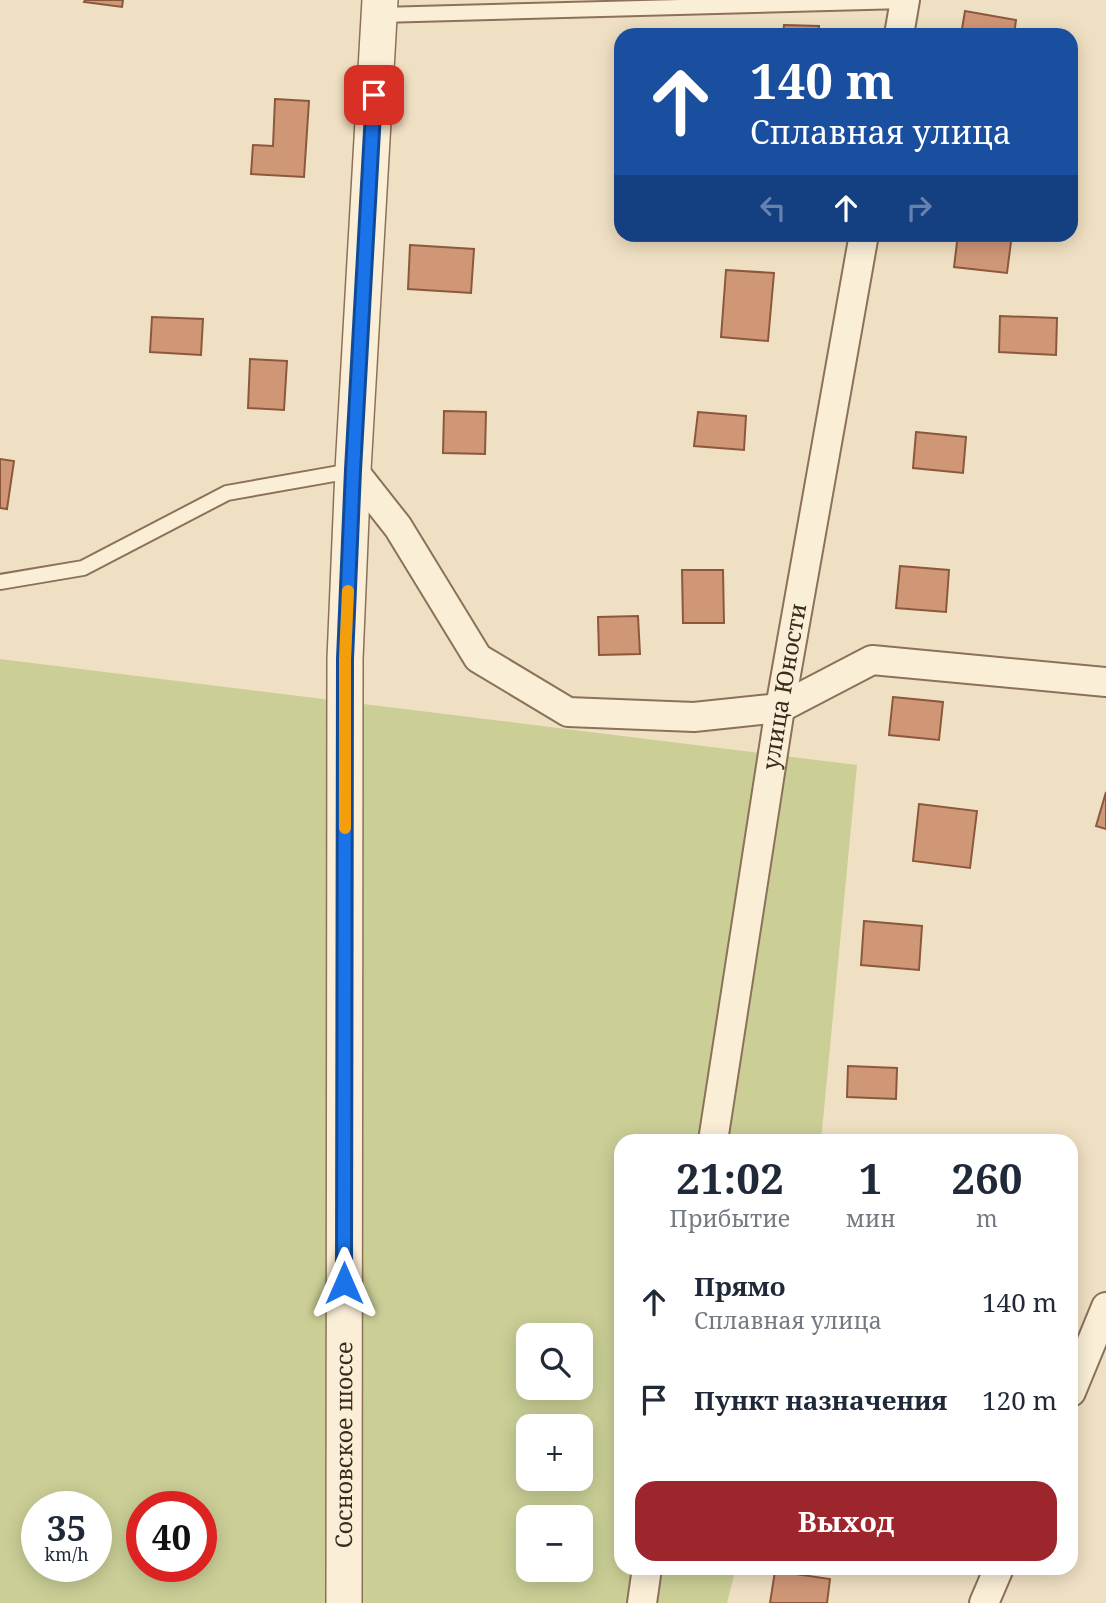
<!DOCTYPE html>
<html lang="ru">
<head>
<meta charset="utf-8">
<style>
  body { margin:0; font-family:"Noto Serif",serif; background:#f6f6f7; color:#1f2937; height:100vh; display:flex; flex-direction:column; font-size:26px; white-space:nowrap }
  * { box-sizing:border-box; margin:0 }
  p { font-size:23px; color:#747a83 }
  .icon { flex:none; width:38px; height:38px; fill:none; stroke:currentColor; stroke-width:2; stroke-linecap:round; stroke-linejoin:round }
  .map { position:relative; flex:1; overflow:hidden }
  .panel { position:absolute; left:614px; top:1134px; width:464px; height:441px; display:flex; flex-direction:column; background:#fff; border-radius:21px; box-shadow:0 4px 18px #0003 }
  .panel>* { flex:none }
  .top-card { position:absolute; left:614px; top:28px; width:464px; height:214px; border-radius:21px; box-shadow:0 4px 18px #0003; background:#1a4fa0; color:#fff; overflow:hidden }
  .fabs { position:absolute; left:516px; top:1323px; display:grid; gap:14px }
  .fabs a { display:grid; place-items:center; width:77px; height:77px; border-radius:14px; background:#fff; box-shadow:0 4px 18px #0003; font-size:35px }
  .speed { position:absolute; left:21px; top:1491px; display:flex; gap:14px; font-size:35px; font-weight:700; text-align:center }
  .speed>* { display:grid; place-content:center; width:91px; height:91px; border-radius:50%; background:#fff; box-shadow:0 4px 18px #0003; line-height:1 }
  .speed small { font-size:18px; font-weight:400 }
  .speed .limit { border:10px solid #d22; background:#fff; color:#111 }
  .pin { position:absolute; display:grid; place-items:center; width:60px; height:60px; color:#fff; margin:-30px; border-radius:14px; box-shadow:0 4px 10px #0006 }
  .me { position:absolute; width:77px; margin:-38px; rotate:0deg; stroke-linejoin:round; filter:drop-shadow(0 0 5px #0008) }
  .turn { display:flex; align-items:center; gap:24px; height:147px; padding:0 21px; font-size:32px }
  .turn .icon { width:91px; height:91px; stroke-width:2.5 }
  .turn b { display:block; font-size:49px; line-height:60px }
  .lanes { display:flex; align-items:center; height:66px; padding:0 21px; background:#0003; justify-content:center; gap:35px; direction:ltr }
  .lanes .off { opacity:.35 }
  .eta { display:flex; justify-content:space-evenly; align-items:center; height:119px; text-align:center }
  .eta b { font-size:42px; font-weight:700; line-height:49px }
  .cta { display:flex; gap:14px; margin-top:auto; padding:14px 21px }
  .cta a { flex:1; height:80px; border-radius:21px; background:#9d262d; color:#fff; font-size:28px; font-weight:700; line-height:80px; text-align:center }
  ul { padding:0; list-style:none }
  li { display:flex; align-items:center; gap:21px; height:98px; padding:0 21px }
  li div { flex:1 }
  li b { display:block; font-size:26px }
  li em { font-style:normal }
  .map>svg:first-child { display:block }
  .green { fill:#cbcf96; fill-rule:evenodd }
  .building { fill:#d09777; stroke:#8c583d; stroke-width:2 }
  .lines { fill:none; stroke-linecap:round; stroke-linejoin:round }
  .service-casing { stroke:#8b7159; stroke-width:18 }
  .minor-casing { stroke:#8b7159; stroke-width:32 }
  .tertiary-casing { stroke:#8b7159; stroke-width:38 }
  .service { stroke:#faeed7; stroke-width:14 }
  .minor { stroke:#faeed7; stroke-width:28 }
  .tertiary { stroke:#faeed7; stroke-width:35 }
  .route-casing { stroke:#114b97; stroke-width:18 }
  .route { stroke:#1a73e8; stroke-width:12 }
  .slow { stroke:#f59e0b; stroke-width:12 }
  .labels { text-anchor:middle; stroke-width:5; stroke-linejoin:round; paint-order:stroke }
  .street-label { font-size:23px; fill:#3b2a1e; stroke:#f7ebd3 }
</style>
</head>
<body>
<div class="map">
<svg width="1106" height="1603" viewBox="0 0 1106 1603">
  <rect width="100%" height="100%" fill="#f0e0c3"/>
  <path class="green" d="M0,659L857,765L821,1141H621V1568H736L727,1603H0ZM528,1335H581V1388H528ZM528,1426H581V1479H528ZM37,1507H96V1566H37ZM142,1507H201V1566H142ZM528,1517H581V1570H528Z"/>
  <g class="building">
    <polygon points="85,0 123,0 122,7 84,2"/>
    <polygon points="965,11 1016,20 1014,35 961,35"/>
    <polygon points="784,25 819,26 818,35 783,35"/>
    <polygon points="275,99 309,101 304,177 251,174 253,145 273,146"/>
    <polygon points="958,234 1012,234 1007,273 954,267"/>
    <polygon points="410,245 474,249 471,293 408,289"/>
    <polygon points="726,270 774,273 768,341 721,337"/>
    <polygon points="1000,316 1057,318 1056,355 999,352"/>
    <polygon points="152,317 203,319 201,355 150,352"/>
    <polygon points="250,359 287,361 284,410 248,408"/>
    <polygon points="444,411 486,412 485,454 443,453"/>
    <polygon points="698,412 746,416 744,450 694,446"/>
    <polygon points="916,432 966,437 963,473 913,468"/>
    <polygon points="0,459 14,461 7,509 0,508"/>
    <polygon points="900,566 949,570 946,612 896,608"/>
    <polygon points="682,570 723,570 724,623 683,623"/>
    <polygon points="638,616 640,654 599,655 598,617"/>
    <polygon points="893,697 943,702 939,740 889,735"/>
    <polygon points="1106,792 1106,829 1096,826"/>
    <polygon points="919,804 977,811 970,868 913,861"/>
    <polygon points="864,921 922,926 919,970 861,965"/>
    <polygon points="848,1066 897,1068 896,1099 847,1097"/>
    <polygon points="775,1571 830,1579 827,1603 770,1603"/>
  </g>
  <g class="lines">
    <g class="service-casing">
      <g id="service">
        <polyline points="380,15 905,1"/>
        <polyline points="0,582 83,568 227,493 351,471"/>
      </g>
    </g>
    <g class="minor-casing">
      <g id="minor">
        <polyline points="899,35 905,0"/>
        <polyline points="353,470 398,527 478,658 568,712 694,717 780,708 872,660 1106,682"/>
        <path id="s1" d="M713,1141L780,708L864,234"/>
        <polyline points="1071,1392 1106,1307"/>
        <polyline points="642,1603 647,1568"/>
        <polyline points="984,1603 999,1568"/>
      </g>
    </g>
    <g class="tertiary-casing">
      <g id="tertiary">
        <path id="s2" d="M344,1603L345,659L353,470L380,0"/>
      </g>
    </g>
    <use href="#service" class="service"/>
    <use href="#minor" class="minor"/>
    <use href="#tertiary" class="tertiary"/>
  </g>
  <g class="lines">
    <g class="route-casing">
      <polyline id="route" points="344,1283 345,659 353,470 374,95"/>
    </g>
    <use href="#route" class="route"/>
    <polyline class="slow" points="345,828 345,659 348,591"/>
  </g>
  <g class="labels">
    <g class="street-label">
      <text dy="8" stroke="none"><textPath href="#s1" startOffset="460">улица Юности</textPath></text>
      <text dy="8" stroke="none"><textPath href="#s2" startOffset="158">Сосновское шоссе</textPath></text>
    </g>
  </g>
</svg>
<div class="fabs">
<a><svg class="icon" aria-label="search" viewBox="0 0 24 24"><circle cx="10" cy="10" r="6"/><path d="M15 15l6 6"/></svg></a>
<a>+</a>
<a>−</a>
</div>
<div class="speed"><div>35<small>km/h</small></div><div class="limit">40</div></div>
<div class="pin" style="left:374px;top:95px;background:#d93025"><svg class="icon" aria-label="arrive" viewBox="0 0 24 24"><path d="M6 21V4h12l-3 4 3 4H6"/></svg></div>
<svg class="me" style="left:344px;top:1283px" viewBox="-20 -20 40 40"><path d="M0-17L14 15 0 8-14 15z" fill="#1a73e8" stroke="#fff" stroke-width="4"/></svg>
<div class="top-card">
<div class="turn"><svg class="icon" aria-label="ahead" viewBox="0 0 24 24"><path d="M12 20V5M6 11l6-6 6 6"/></svg><div><b>140 m</b>Сплавная улица</div></div>
<div class="lanes"><svg class="icon off" aria-label="left" viewBox="0 0 24 24"><path d="M17 20v-9H6M10 6l-5 5 5 5"/></svg><svg class="icon" aria-label="ahead" viewBox="0 0 24 24"><path d="M12 20V5M6 11l6-6 6 6"/></svg><svg class="icon off" aria-label="right" viewBox="0 0 24 24"><path d="M7 20v-9h11M14 6l5 5-5 5"/></svg></div>
</div>
<section class="panel">
<div class="eta">
<div><b>21:02</b><p>Прибытие</p></div>
<div><b>1</b><p>мин</p></div>
<div><b>260</b><p>m</p></div>
</div>
<ul>
<li><svg class="icon" aria-label="ahead" viewBox="0 0 24 24"><path d="M12 20V5M6 11l6-6 6 6"/></svg><div><b>Прямо</b><p>Сплавная улица</p></div><em>140 m</em></li>
<li><svg class="icon" aria-label="arrive" viewBox="0 0 24 24"><path d="M6 21V4h12l-3 4 3 4H6"/></svg><div><b>Пункт назначения</b></div><em>120 m</em></li>
</ul>
<div class="cta"><a>Выход</a></div>
</section>
</div>
</body>
</html>
